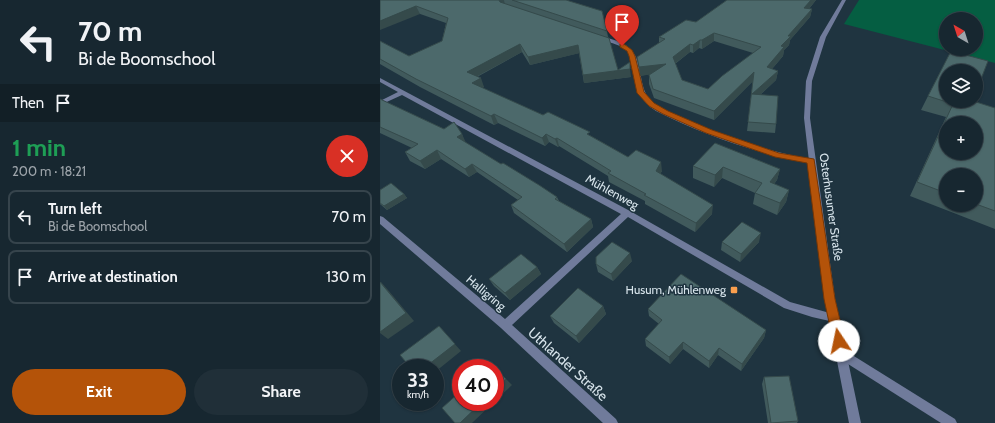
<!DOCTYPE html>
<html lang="en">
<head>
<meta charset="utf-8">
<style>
  body { margin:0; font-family:Cabin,sans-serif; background:#202f38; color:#f1f3f6; height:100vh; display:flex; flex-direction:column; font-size:15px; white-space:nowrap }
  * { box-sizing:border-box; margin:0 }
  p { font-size:13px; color:#9ea5ab }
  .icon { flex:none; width:22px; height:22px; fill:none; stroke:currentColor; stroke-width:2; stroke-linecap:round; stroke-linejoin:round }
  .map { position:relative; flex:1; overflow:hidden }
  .details { display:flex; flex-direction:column; background:#172730; width:380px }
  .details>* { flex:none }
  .banner { background:#172730; color:#f1f3f6; overflow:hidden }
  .needle { width:26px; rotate:321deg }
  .buttons { position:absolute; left:559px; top:12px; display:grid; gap:8px }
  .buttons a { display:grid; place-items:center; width:44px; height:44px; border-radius:50%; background:#172730; box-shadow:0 1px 3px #0004,0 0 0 1px #36444c; font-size:20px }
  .speed { position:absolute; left:12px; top:359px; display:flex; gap:8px; font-size:20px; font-weight:700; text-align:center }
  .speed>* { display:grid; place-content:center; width:52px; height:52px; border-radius:50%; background:#172730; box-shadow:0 1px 3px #0004,0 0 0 1px #36444c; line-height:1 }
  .speed small { font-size:10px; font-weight:400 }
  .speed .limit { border:6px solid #d22; background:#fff; color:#111 }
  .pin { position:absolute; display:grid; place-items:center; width:34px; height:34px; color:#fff; margin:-41px -17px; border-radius:50% 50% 50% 0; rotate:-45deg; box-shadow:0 0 4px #0007 }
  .pin .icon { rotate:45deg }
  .me { position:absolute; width:44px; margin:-22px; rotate:349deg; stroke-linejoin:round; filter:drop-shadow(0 0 3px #0008) }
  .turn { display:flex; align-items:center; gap:14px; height:84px; padding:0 12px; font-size:18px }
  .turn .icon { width:52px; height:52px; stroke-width:2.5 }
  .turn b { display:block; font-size:28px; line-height:34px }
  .then { display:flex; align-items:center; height:38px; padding:0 12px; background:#0003; gap:8px; font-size:15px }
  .round { display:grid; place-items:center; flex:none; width:42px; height:42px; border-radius:21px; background:#202f38 }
  .headline { display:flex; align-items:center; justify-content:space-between; height:68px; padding:0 12px }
  h1 { font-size:24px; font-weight:700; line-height:30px; color:#1e9e55 }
  .primary-button { display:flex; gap:8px; margin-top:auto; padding:8px 12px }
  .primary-button a { flex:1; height:46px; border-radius:24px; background:#b45309; color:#fff; font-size:16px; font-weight:700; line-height:46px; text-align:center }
  .primary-button a+a { background:#202f38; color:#f1f3f6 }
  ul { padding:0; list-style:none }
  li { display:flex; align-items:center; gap:12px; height:54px; margin:0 8px 6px; padding:0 4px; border:2px solid #36444c; border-radius:8px }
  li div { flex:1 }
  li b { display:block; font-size:15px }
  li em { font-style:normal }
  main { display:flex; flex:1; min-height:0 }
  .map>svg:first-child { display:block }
  .green { fill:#055e42; fill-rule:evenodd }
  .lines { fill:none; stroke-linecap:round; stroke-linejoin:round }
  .service { fill:#707b9b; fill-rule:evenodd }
  .minor { fill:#707b9b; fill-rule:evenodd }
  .tertiary { fill:#707b9b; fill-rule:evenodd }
  .wall { fill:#415a5c; fill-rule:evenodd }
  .shaded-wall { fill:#354a4b }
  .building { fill:#4c696b; stroke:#354a4b; fill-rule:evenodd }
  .route { fill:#b45309; stroke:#753606 }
  .poi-dot { fill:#fa9f4e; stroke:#1f3440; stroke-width:1.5 }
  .labels { text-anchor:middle; stroke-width:3; stroke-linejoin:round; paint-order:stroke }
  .street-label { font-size:12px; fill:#d7e4eb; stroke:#1f3440 }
  .poi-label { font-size:12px; fill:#d7e4eb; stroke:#1f3440; text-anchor:end }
  .near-street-label { font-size:14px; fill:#d7e4eb; stroke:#1f3440 }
</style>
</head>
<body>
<main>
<section class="details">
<div class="banner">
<div class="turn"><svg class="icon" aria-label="left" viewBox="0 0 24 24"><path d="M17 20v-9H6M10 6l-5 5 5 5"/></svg><div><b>70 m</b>Bi de Boomschool</div></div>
<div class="then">Then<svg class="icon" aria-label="arrive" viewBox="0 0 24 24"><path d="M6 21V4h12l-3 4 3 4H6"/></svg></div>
</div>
<div class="headline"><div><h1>1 min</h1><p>200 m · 18:21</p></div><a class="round" style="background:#d93025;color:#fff"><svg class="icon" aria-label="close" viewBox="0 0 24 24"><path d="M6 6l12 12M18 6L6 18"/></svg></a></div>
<ul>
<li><svg class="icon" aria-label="left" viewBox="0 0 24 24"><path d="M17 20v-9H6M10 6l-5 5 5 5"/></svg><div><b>Turn left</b><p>Bi de Boomschool</p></div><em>70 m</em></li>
<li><svg class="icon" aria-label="arrive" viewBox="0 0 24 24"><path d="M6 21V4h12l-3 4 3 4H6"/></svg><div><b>Arrive at destination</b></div><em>130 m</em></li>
</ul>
<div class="primary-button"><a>Exit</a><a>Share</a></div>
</section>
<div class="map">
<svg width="615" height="423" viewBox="0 0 615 423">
  <rect width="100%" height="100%" fill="#1f3440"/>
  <path class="green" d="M479,0H615V63L464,24ZM566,19H596V49H566Z"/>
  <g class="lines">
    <polygon class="service" points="461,348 575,419 577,423 561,423 457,357 456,353 457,349"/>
    <g class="minor">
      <path d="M221,36C230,39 242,41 249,48C265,61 256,88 273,103C281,110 293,114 303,118C344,136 386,151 431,159L435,161L431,163C378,154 324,135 276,111C246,93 262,63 245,49C238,44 228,42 219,39L218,38Z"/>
      <polygon points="0,78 250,211 410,302 457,315 459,318 457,321 454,322 432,317 404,308 248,217 132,325 236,419 238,423 223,423 121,328 0,224 0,216 3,217 125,319 241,214 22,95 0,105 0,101 18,92 0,82"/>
    </g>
    <polygon class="tertiary" points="462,0 466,0 446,37 432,81 430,118 455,299 481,423 469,423 445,299 424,118 426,81 440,37"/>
  </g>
  <g class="wall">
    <polygon points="0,0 186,0 227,31 228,37 238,70 251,77 204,83 199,53 150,65 142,52 97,77 104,87 102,88 211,136 248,157 282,171 280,174 332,214 315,232 265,204 265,201 229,182 228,176 179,146 178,147 169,142 165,146 118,123 114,125 40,87 0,64 0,41 29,56 62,41 66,23"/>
    <path d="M347,0H436L429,9H432L430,17L410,40L409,45L404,50L403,56L392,69L398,71L396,80L380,95L396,124L395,133L367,131L373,81L334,120L274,98L269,84V75L270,74L260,76L258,65L257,57L279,43V37L316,22ZM334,41L373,53L328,89L302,80L295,64L310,52L313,53L319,48L322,49Z"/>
    <path d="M548,96L592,101L615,108V229L530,196L566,117L541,110ZM566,175H596V205H566Z"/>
    <polygon points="0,99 64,129 82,134 85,143 121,164 177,197 179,201 211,219 213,227 187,252 134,213 131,205 138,200 97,172 89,177 61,159 45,169 30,161 25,152 32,148 0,133"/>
    <polygon points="313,166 400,169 397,180 394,184 409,190 406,202 397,215 373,204 375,193 342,178 334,187 313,178"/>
    <polygon points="0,190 24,194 27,198 7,210 0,204"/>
    <polygon points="342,242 379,242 360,262 341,250"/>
    <polygon points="252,261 233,281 218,272 216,264"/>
    <polygon points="157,267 161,274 130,300 114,286 109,279"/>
    <polygon points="223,306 226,314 199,343 174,323 170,316"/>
    <polygon points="268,309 386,330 384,338 361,371 338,355 329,368 303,349 290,364 266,346 265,339 279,324 269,316"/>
    <polygon points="384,377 418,421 417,423 388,423 382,384"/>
  </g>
  <g class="shaded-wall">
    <polygon points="119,0 124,0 125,5 122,7"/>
    <polygon points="431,0 436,0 423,16 424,8"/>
    <polygon points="36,6 40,14 0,30 0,21"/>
    <polygon points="432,9 430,17 410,40 409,45 404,50 403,56 386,76 387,67 408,36"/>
    <polygon points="334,33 334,41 322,49 322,40"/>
    <polygon points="320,40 319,48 313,53 313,45"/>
    <polygon points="140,44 142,52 90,80 87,72"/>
    <polygon points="310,44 310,52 293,65 293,57"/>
    <polygon points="198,45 200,53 150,65 148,57"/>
    <polygon points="286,64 287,72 260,76 259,67"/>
    <polygon points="250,69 251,77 204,83 203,75"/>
    <polygon points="398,71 396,80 371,103 372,94"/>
    <polygon points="374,72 373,81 334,120 334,111"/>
    <polygon points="101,78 104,87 96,91 92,83"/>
    <polygon points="114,114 118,123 114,125 111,116"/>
    <polygon points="82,134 86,143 81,146 77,137"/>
    <polygon points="166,134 169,142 165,146 162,138"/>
    <polygon points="177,138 179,146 178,147 175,139"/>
    <polygon points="57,150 61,159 45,169 40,161"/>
    <polygon points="281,162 282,171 277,180 276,171"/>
    <polygon points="92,164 97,172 89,177 85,169"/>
    <polygon points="343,167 342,178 334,187 335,175"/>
    <polygon points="400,169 397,180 387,194 390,182"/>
    <polygon points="409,190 406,202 397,215 400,203"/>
    <polygon points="24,194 27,198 7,210 4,206"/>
    <polygon points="333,205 332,214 315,232 316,223"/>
    <polygon points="211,219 213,227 187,252 184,244"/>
    <polygon points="381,233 379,242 360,262 361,254"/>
    <polygon points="250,253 252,261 233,281 231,274"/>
    <polygon points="157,267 161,274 130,300 125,293"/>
    <polygon points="1,282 8,290 34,321 8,339 0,333"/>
    <polygon points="223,306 226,314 199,343 196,336"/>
    <polygon points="386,330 384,338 361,371 362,364"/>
    <polygon points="65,333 81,351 55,372 55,368 44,368"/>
    <polygon points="303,342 303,349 290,364 289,357"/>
    <polygon points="339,348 338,355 329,368 329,361"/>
    <polygon points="126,379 132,385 115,401 115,390"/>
    <polygon points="102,402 114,402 92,423 80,423"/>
  </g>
  <g class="building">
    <polygon points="0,0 119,0 120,2 229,38 238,70 250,62 250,69 203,75 198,45 148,57 140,44 87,72 101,78 92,83 163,115 168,112 210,132 207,134 248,157 256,150 281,162 276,171 333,205 316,223 264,195 266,194 228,173 231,171 177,138 175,139 166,134 162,138 114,114 111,116 36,79 0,59 0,41 29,56 62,41 68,18 36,6 0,21"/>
    <polygon points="132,0 186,0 222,11 227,31"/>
    <path d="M347,0H431L424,8L432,9L408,36H411L401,46L404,47L387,67L398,71L372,94L398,96L396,124L368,122L374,72L334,111L273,89L269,75L286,64L259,67L257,57L285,39L279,37L306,20L316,22ZM334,33L381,47L342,76L328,89L302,80L293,57L310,44L313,45L320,40H322Z"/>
    <path d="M571,51L608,61L596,92V71H566V101H593L615,108V211L596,204V175H566V193L537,182L573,104L548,96ZM566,123H596V153H566Z"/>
    <polygon points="0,99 64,129 74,122 82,134 77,137 121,164 123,163 159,185 177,197 175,199 211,219 184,244 131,205 142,197 92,164 85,169 57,150 40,161 25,152 38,144 0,127"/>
    <polygon points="335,143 400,169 390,182 409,190 400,203 375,193 382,183 343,167 335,175 313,166"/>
    <polygon points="11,183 24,194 4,206 0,203 0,190"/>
    <polygon points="362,222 381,233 361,254 342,242"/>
    <polygon points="232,242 250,253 231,274 216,264 216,257"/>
    <polygon points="141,254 157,267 125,293 109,279"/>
    <polygon points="301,274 386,330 362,364 339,348 329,361 303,342 289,357 265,339 282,320 268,309"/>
    <polygon points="0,282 26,313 0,332"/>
    <polygon points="198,288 223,306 196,336 170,316"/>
    <polygon points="59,326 75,344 44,368 31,368 20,355"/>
    <polygon points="111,364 126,379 115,390 115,368 107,368"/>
    <polygon points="409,376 418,421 391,423 384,377"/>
    <polygon points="81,391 81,402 102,402 80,423 75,423 62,408"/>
  </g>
  <polygon class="route" points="240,44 244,44 252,50 255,56 264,92 274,103 288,111 332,130 399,153 434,159 455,299 465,341 463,345 459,347 455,345 453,341 444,299 427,163 395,157 326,133 283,114 269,106 257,93 249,56 247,51 240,47"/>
  <rect class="poi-dot" x="350" y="286" width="8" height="8" rx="2"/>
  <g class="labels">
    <g class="street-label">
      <text transform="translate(232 192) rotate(29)" y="4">Mühlenweg</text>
      <text transform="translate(451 207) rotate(82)" y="4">Osterhusumer Straße</text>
      <text transform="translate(106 293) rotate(40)" y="4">Halligring</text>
    </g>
    <g class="poi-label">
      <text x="346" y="294">Husum, Mühlenweg</text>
    </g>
    <g class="near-street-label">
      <text transform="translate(188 364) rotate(42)" y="5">Uthlander Straße</text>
    </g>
  </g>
</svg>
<div class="buttons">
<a><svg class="needle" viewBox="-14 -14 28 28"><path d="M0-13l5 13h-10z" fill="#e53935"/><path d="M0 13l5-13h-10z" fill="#9ea5ab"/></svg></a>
<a><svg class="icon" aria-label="layers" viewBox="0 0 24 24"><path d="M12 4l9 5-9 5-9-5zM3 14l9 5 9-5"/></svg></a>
<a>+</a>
<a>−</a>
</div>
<div class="speed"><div>33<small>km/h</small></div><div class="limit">40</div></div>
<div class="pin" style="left:242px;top:46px;background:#d93025"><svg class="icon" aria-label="arrive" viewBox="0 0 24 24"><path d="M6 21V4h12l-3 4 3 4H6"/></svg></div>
<svg class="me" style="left:459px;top:341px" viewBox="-20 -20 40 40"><circle r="19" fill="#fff"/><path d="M0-13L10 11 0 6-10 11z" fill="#b45309"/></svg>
</div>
</main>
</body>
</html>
